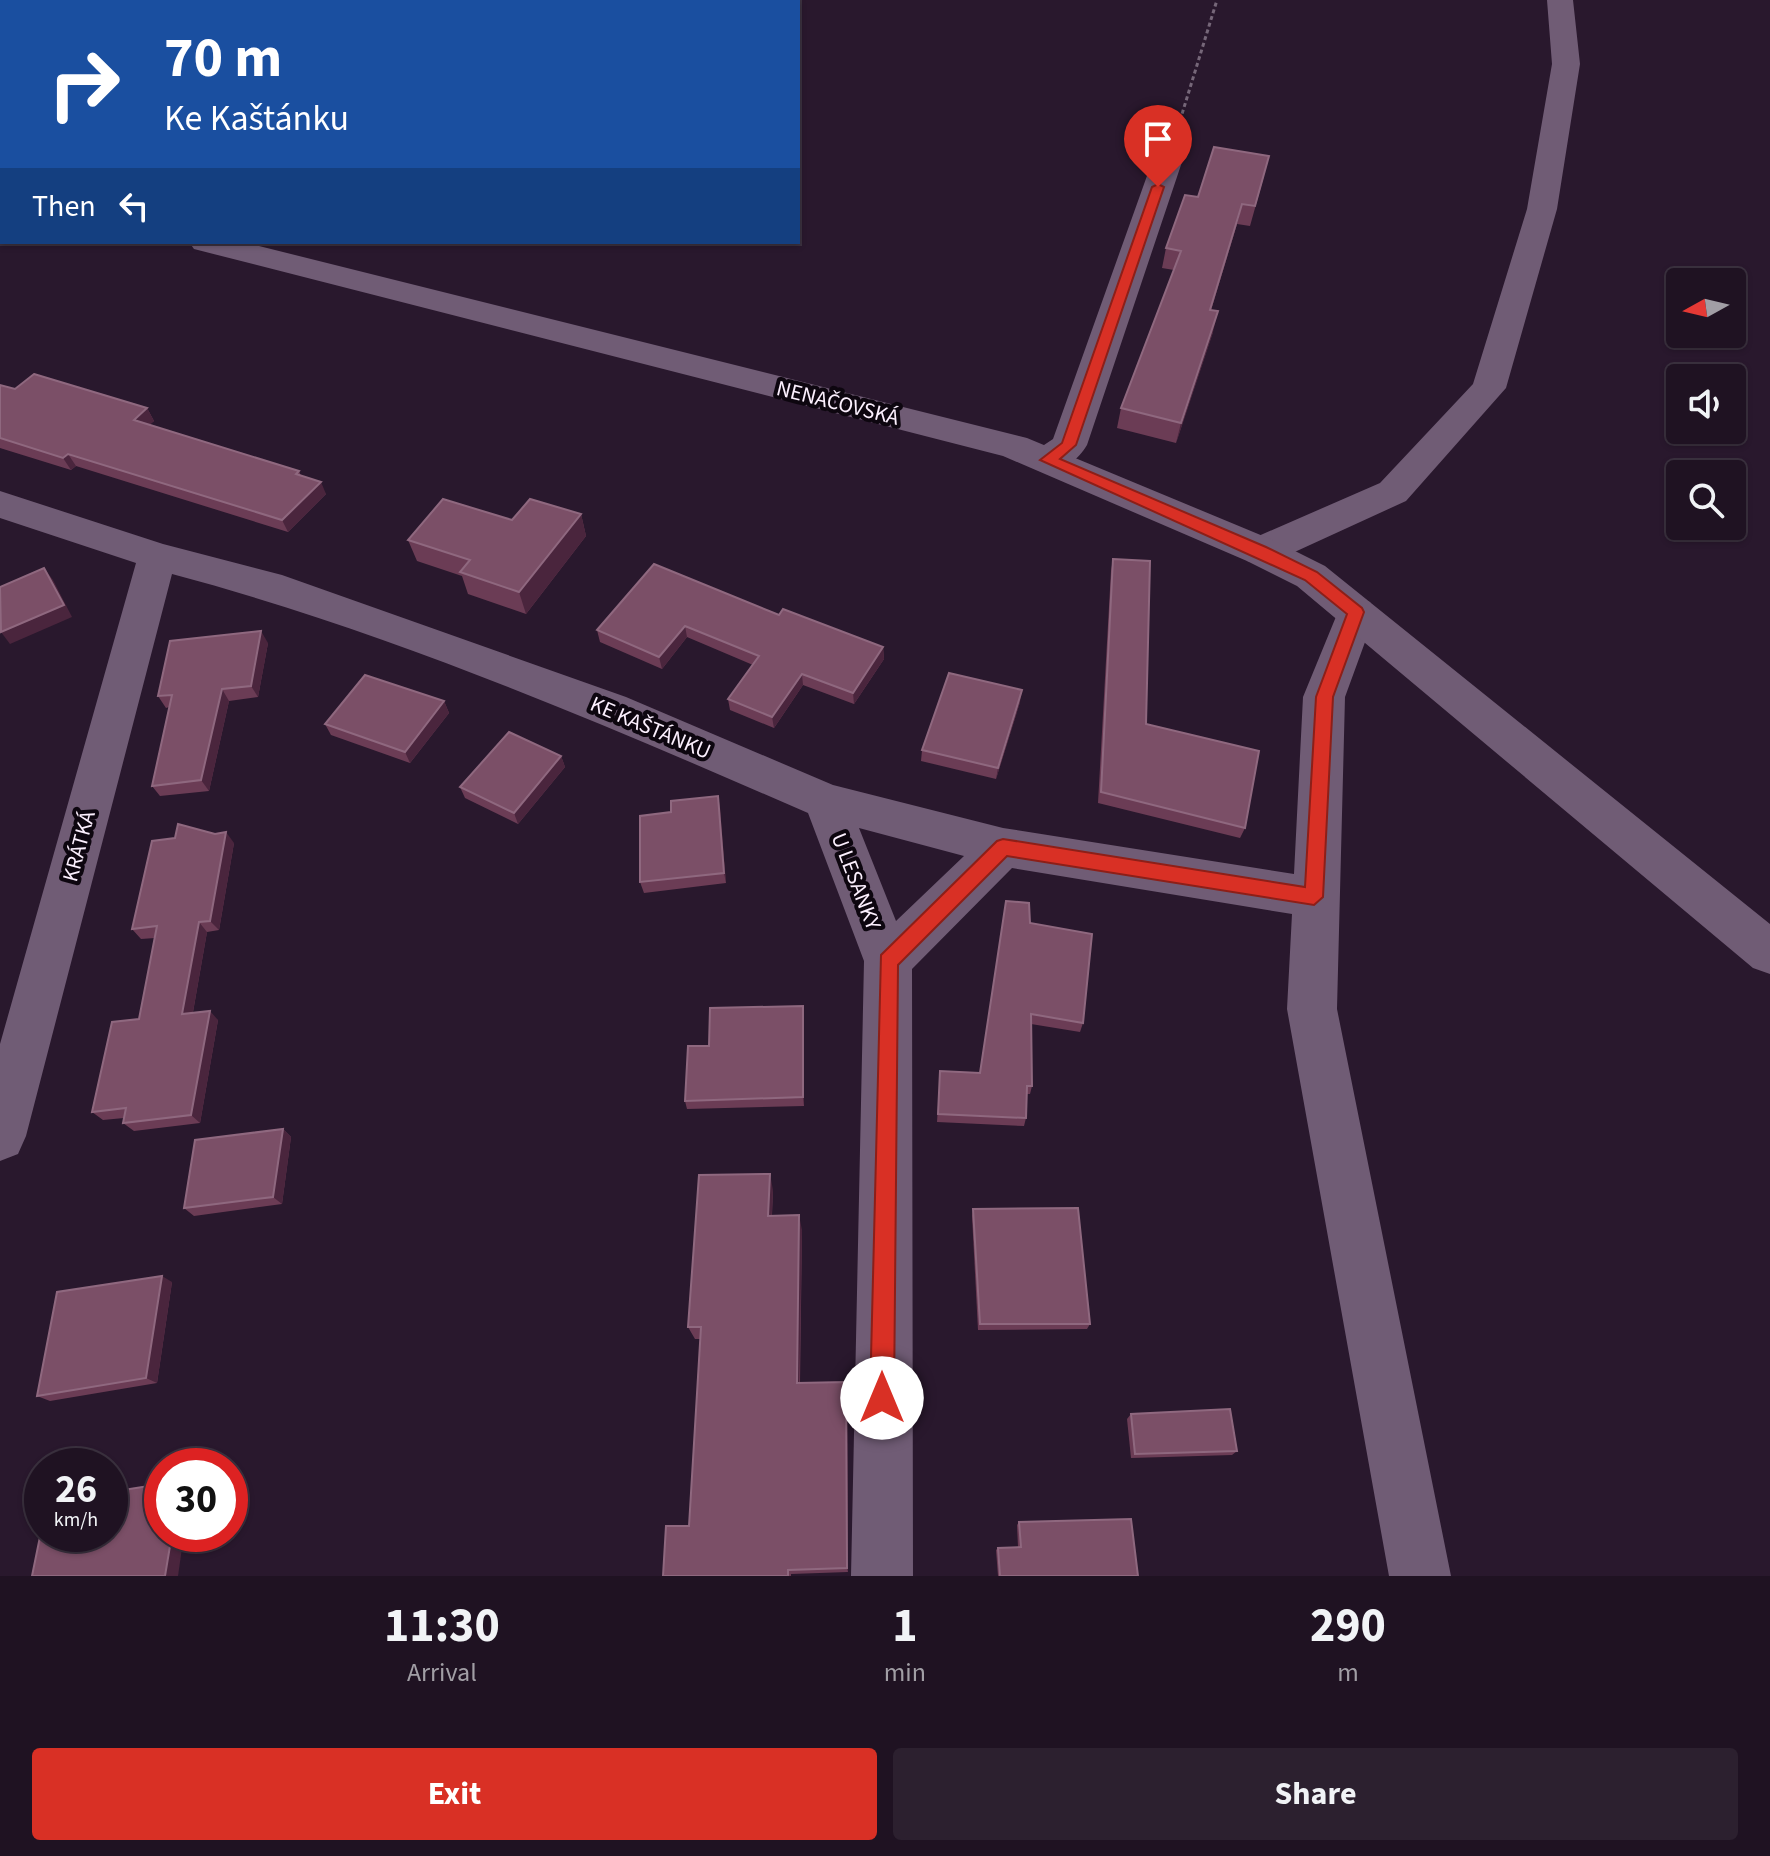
<!DOCTYPE html>
<html lang="en">
<head>
<meta charset="utf-8">
<style>
  body { margin:0; font-family:"Source Sans 3",sans-serif; background:#2c202f; color:#f1f3f6; height:100vh; display:flex; flex-direction:column; font-size:30px; white-space:nowrap }
  * { box-sizing:border-box; margin:0 }
  p { font-size:26px; color:#a19ea5 }
  .icon { flex:none; width:44px; height:44px; fill:none; stroke:currentColor; stroke-width:2; stroke-linecap:round; stroke-linejoin:round }
  .map { position:relative; height:1576px; overflow:hidden }
  .drawer { display:flex; flex-direction:column; background:#1f1222; flex:1 }
  .drawer>* { flex:none }
  .banner { position:absolute; left:0px; top:0px; width:800px; height:244px; box-shadow:0 2px 6px #0004,0 0 0 2px #3c3240; background:#1a4fa0; color:#fff; overflow:hidden }
  .needle { width:52px; rotate:262deg }
  .fabs { position:absolute; left:1666px; top:268px; display:grid; gap:16px }
  .fabs a { display:grid; place-items:center; width:80px; height:80px; border-radius:8px; background:#1f1222; box-shadow:0 2px 6px #0004,0 0 0 2px #3c3240; font-size:40px }
  .speed { position:absolute; left:24px; top:1448px; display:flex; gap:16px; font-size:40px; font-weight:700; text-align:center }
  .speed>* { display:grid; place-content:center; width:104px; height:104px; border-radius:50%; background:#1f1222; box-shadow:0 2px 6px #0004,0 0 0 2px #3c3240; line-height:1 }
  .speed small { font-size:20px; font-weight:400 }
  .speed .limit { border:12px solid #d22; background:#fff; color:#111 }
  .pin { position:absolute; display:grid; place-items:center; width:68px; height:68px; color:#fff; margin:-82px -34px; border-radius:50% 50% 50% 0; rotate:-45deg; box-shadow:0 0 8px #0007 }
  .pin .icon { rotate:45deg }
  .me { position:absolute; width:88px; margin:-44px; rotate:0deg; stroke-linejoin:round; filter:drop-shadow(0 0 6px #0008) }
  .turn { display:flex; align-items:center; gap:28px; height:168px; padding:0 32px; font-size:36px }
  .turn .icon { width:104px; height:104px; stroke-width:2.5 }
  .turn b { display:block; font-size:56px; line-height:68px }
  .then { display:flex; align-items:center; height:76px; padding:0 32px; background:#0003; gap:16px; font-size:30px }
  .eta { display:flex; justify-content:space-evenly; align-items:center; height:136px; text-align:center }
  .eta b { font-size:48px; font-weight:700; line-height:56px }
  .button { display:flex; gap:16px; margin-top:auto; padding:16px 32px }
  .button a { flex:1; height:92px; border-radius:8px; background:#d93025; color:#fff; font-size:32px; font-weight:700; line-height:92px; text-align:center }
  .button a+a { background:#2c202f; color:#f1f3f6 }
  .map>svg:first-child { display:block }
  .lines { fill:none; stroke-linecap:round; stroke-linejoin:round }
  .path { stroke:#766779; stroke-width:3; stroke-dasharray:4 3; stroke-linecap:butt }
  .minor { fill:#705c75; fill-rule:evenodd }
  .tertiary { fill:#705c75; fill-rule:evenodd }
  .wall { fill:#6b3c55 }
  .shaded-wall { fill:#4a253d }
  .building { fill:#7b4f67; stroke:#8f687f; stroke-width:2 }
  .route { fill:#d93025; stroke:#8d1f18; stroke-width:2 }
  .labels { text-anchor:middle; stroke-width:8; stroke-linejoin:round; paint-order:stroke }
  .street-label { font-size:22px; fill:#fcf0fe; stroke:#0d060f }
</style>
</head>
<body>
<div class="map">
<svg width="1770" height="1576" viewBox="0 0 1770 1576">
  <rect width="100%" height="100%" fill="#29182d"/>
  <g class="lines">
    <polyline class="path" points="1178,127 1217,0"/>
    <g class="minor">
      <polygon points="1547,0 1573,0 1580,64 1557,209 1506,388 1406,501 1275,561 1261,565 1247,561 1242,551 1247,541 1380,483 1473,384 1527,209 1552,64"/>
      <path d="M1168,150L1178,153L1183,159L1087,445C1076,464 1056,475 1035,469L1030,460L1035,451L1053,439L1153,159L1158,153Z"/>
      <path d="M0,491L163,544L282,575L626,697L833,785L1003,828L1294,874L1303,697L1342,602L1356,597L1370,602L1376,612L1345,697L1337,1009L1451,1576H1389L1287,1009L1292,914L1012,868L912,969L913,1576H851L864,961L808,813C601,723 390,632 172,574L26,1136L18,1154L0,1161V1044L136,563L0,518ZM859,828L964,856L896,921Z"/>
    </g>
    <g class="tertiary">
      <rect x="0" y="181" width="2" height="19"/>
      <polygon points="189,242 243,242 1027,438 1275,541 1325,566 1770,924 1770,974 1753,968 1297,586 1247,561 1003,456 194,249"/>
    </g>
  </g>
  <g class="wall">
    <polygon points="0,0 329,0 327,2 2,2 2,48 0,47"/>
    <rect x="635" y="0" width="86" height="2"/>
    <polygon points="1264,176 1250,226 1237,224 1211,310 1213,332 1176,443 1117,428 1121,408 1174,270 1162,268 1166,248 1198,197"/>
    <polygon points="0,385 15,389 147,408 154,421 149,425 299,471 301,476 326,494 288,532 76,466 71,470 0,448"/>
    <polygon points="581,514 586,536 526,614 468,594 462,576 417,561 408,540 512,520"/>
    <polygon points="1113,559 1146,724 1245,828 1240,838 1098,803 1111,571"/>
    <polygon points="779,615 883,647 884,659 854,704 803,685 774,728 730,710 728,699 753,665 687,637 662,669 600,642 597,630"/>
    <polygon points="268,643 258,697 229,701 209,791 160,796 152,786 169,707 166,708 158,696"/>
    <polygon points="444,701 449,713 410,763 331,735 325,724"/>
    <polygon points="1020,702 996,779 921,761 922,750"/>
    <polygon points="561,756 565,767 518,824 465,798 460,787"/>
    <polygon points="718,796 726,883 644,893 640,882 671,812"/>
    <polygon points="234,843 219,930 207,932 193,1012 218,1020 200,1123 134,1131 123,1123 124,1118 103,1120 92,1112 139,1019 155,938 141,939 132,929"/>
    <polygon points="1030,923 1083,1023 1080,1032 1031,1024 1032,1086 1030,1094 1026,1094 1026,1118 1024,1126 937,1122 940,1071 980,1073"/>
    <polygon points="803,1006 804,1106 687,1109 685,1101 709,1046"/>
    <polygon points="283,1129 291,1137 282,1204 194,1216 184,1208"/>
    <polygon points="773,1190 772,1215 802,1230 800,1383 847,1393 848,1572 791,1574 791,1576 663,1576 689,1526 700,1339 695,1339 688,1327"/>
    <polygon points="973,1209 1090,1324 1087,1329 978,1330 972,1216"/>
    <polygon points="172,1282 157,1383 50,1401 37,1396"/>
    <polygon points="1131,1414 1237,1451 1232,1455 1131,1458 1127,1419"/>
    <polygon points="1019,1522 1138,1576 998,1576 996,1550 998,1548 1018,1547 1017,1525"/>
  </g>
  <g class="shaded-wall">
    <polygon points="301,0 329,0 327,2 300,2"/>
    <polygon points="2,106 2,138 0,139 0,107"/>
    <polygon points="1242,204 1237,224 1205,330 1210,310"/>
    <polygon points="1218,311 1213,332 1176,443 1181,423"/>
    <polygon points="147,408 154,421 141,432 134,420"/>
    <polygon points="68,454 76,466 71,470 63,458"/>
    <polygon points="321,482 326,494 288,532 282,520"/>
    <polygon points="581,514 586,536 526,614 519,592"/>
    <polygon points="44,568 53,580 72,617 10,644 1,632"/>
    <polygon points="685,626 687,637 662,669 659,657"/>
    <polygon points="261,631 268,643 258,697 251,686"/>
    <polygon points="883,647 884,659 854,704 853,693"/>
    <polygon points="802,674 803,685 774,728 772,717"/>
    <polygon points="222,689 229,701 209,791 201,780"/>
    <polygon points="1022,690 1020,702 996,779 998,768"/>
    <polygon points="444,701 449,713 410,763 405,752"/>
    <polygon points="561,756 565,767 518,824 514,813"/>
    <polygon points="718,796 720,807 726,883 724,873"/>
    <polygon points="226,832 234,843 219,930 210,921"/>
    <polygon points="199,922 207,932 191,1023 182,1014"/>
    <polygon points="803,1006 804,1015 804,1106 803,1097"/>
    <polygon points="210,1011 218,1020 200,1123 191,1115"/>
    <polygon points="283,1129 291,1137 282,1204 273,1197"/>
    <polygon points="770,1174 773,1190 771,1230 768,1216"/>
    <polygon points="799,1215 802,1230 799,1394 797,1383"/>
    <polygon points="162,1276 172,1282 157,1383 146,1378"/>
    <polygon points="846,1382 847,1393 848,1572 847,1568"/>
    <polygon points="172,1534 184,1534 178,1576 165,1576"/>
  </g>
  <g class="building">
    <polygon points="0,0 301,0 300,2 2,2 2,26 0,25"/>
    <polygon points="636,0 665,0 639,2 637,2"/>
    <polygon points="0,94 2,94 2,106 0,107"/>
    <polygon points="1214,147 1269,156 1255,206 1242,204 1210,310 1218,311 1181,423 1121,408 1181,251 1166,248 1185,195 1198,197"/>
    <polygon points="34,374 147,408 134,420 299,471 296,474 321,482 282,520 68,454 63,458 0,438 0,385 15,389"/>
    <polygon points="443,499 512,520 530,499 581,514 519,592 460,572 470,560 408,540"/>
    <polygon points="1113,559 1150,561 1146,724 1259,751 1245,828 1101,792"/>
    <polygon points="654,564 779,615 783,609 883,647 853,693 802,674 772,717 728,699 759,656 685,626 659,657 597,630"/>
    <polygon points="44,568 64,605 1,632 0,587"/>
    <polygon points="261,631 251,686 222,689 201,780 152,786 172,695 158,696 170,641"/>
    <polygon points="949,673 1022,690 998,768 922,750"/>
    <polygon points="365,675 444,701 405,752 325,724"/>
    <polygon points="509,732 561,756 514,813 460,787"/>
    <polygon points="718,796 724,873 640,882 640,816 671,812 671,801"/>
    <polygon points="178,824 215,834 226,832 210,921 199,922 182,1014 210,1011 191,1115 123,1123 126,1108 92,1112 112,1022 139,1019 157,926 132,929 152,841 175,838"/>
    <polygon points="1006,901 1029,903 1030,923 1092,934 1083,1023 1031,1014 1032,1086 1027,1086 1026,1118 938,1114 940,1071 980,1073"/>
    <polygon points="803,1006 803,1097 685,1101 688,1046 709,1046 710,1008"/>
    <polygon points="283,1129 273,1197 184,1208 195,1140"/>
    <polygon points="770,1174 768,1216 799,1215 797,1383 846,1382 847,1568 788,1570 788,1576 663,1576 666,1526 689,1526 701,1327 688,1327 699,1175"/>
    <polygon points="1078,1208 1090,1324 980,1324 973,1209"/>
    <polygon points="162,1276 146,1378 37,1396 57,1292"/>
    <polygon points="1230,1409 1237,1451 1135,1454 1131,1414"/>
    <polygon points="162,1484 162,1534 172,1534 165,1576 32,1576 42,1527 42,1534 110,1534 110,1492"/>
    <polygon points="1131,1519 1138,1576 1000,1576 998,1548 1021,1547 1019,1522"/>
  </g>
  <polygon class="route" points="1158,184 1164,187 1076,445 1060,459 1266,547 1317,572 1362,608 1364,612 1333,697 1323,897 1314,905 1007,856 898,965 894,1398 891,1406 882,1410 874,1406 870,1398 881,955 997,841 1003,839 1305,887 1316,697 1347,614 1305,580 1040,460 1062,443 1152,187"/>
  <g class="labels">
    <g class="street-label">
      <text transform="translate(838 402) rotate(14)" y="8">NENAČOVSKÁ</text>
      <text transform="translate(651 727) rotate(23)" y="8">KE KAŠTÁNKU</text>
      <text transform="translate(78 846) rotate(-75)" y="8">KRÁTKÁ</text>
      <text transform="translate(857 881) rotate(69)" y="8">U LESANKY</text>
    </g>
  </g>
</svg>
<div class="fabs">
<a><svg class="needle" viewBox="-14 -14 28 28"><path d="M0-13l5 13h-10z" fill="#e53935"/><path d="M0 13l5-13h-10z" fill="#a19ea5"/></svg></a>
<a><svg class="icon" aria-label="sound" viewBox="0 0 24 24"><path d="M4 9h4l5-4v14l-5-4H4zM17 9q2 3 0 6"/></svg></a>
<a><svg class="icon" aria-label="search" viewBox="0 0 24 24"><circle cx="10" cy="10" r="6"/><path d="M15 15l6 6"/></svg></a>
</div>
<div class="speed"><div>26<small>km/h</small></div><div class="limit">30</div></div>
<div class="pin" style="left:1158px;top:187px;background:#d93025"><svg class="icon" aria-label="arrive" viewBox="0 0 24 24"><path d="M6 21V4h12l-3 4 3 4H6"/></svg></div>
<svg class="me" style="left:882px;top:1398px" viewBox="-20 -20 40 40"><circle r="19" fill="#fff"/><path d="M0-13L10 11 0 6-10 11z" fill="#d93025"/></svg>
<div class="banner">
<div class="turn"><svg class="icon" aria-label="right" viewBox="0 0 24 24"><path d="M7 20v-9h11M14 6l5 5-5 5"/></svg><div><b>70 m</b>Ke Kaštánku</div></div>
<div class="then">Then<svg class="icon" aria-label="left" viewBox="0 0 24 24"><path d="M17 20v-9H6M10 6l-5 5 5 5"/></svg></div>
</div>
</div>
<section class="drawer">
<div class="eta">
<div><b>11:30</b><p>Arrival</p></div>
<div><b>1</b><p>min</p></div>
<div><b>290</b><p>m</p></div>
</div>
<div class="button"><a>Exit</a><a>Share</a></div>
</section>
</body>
</html>
